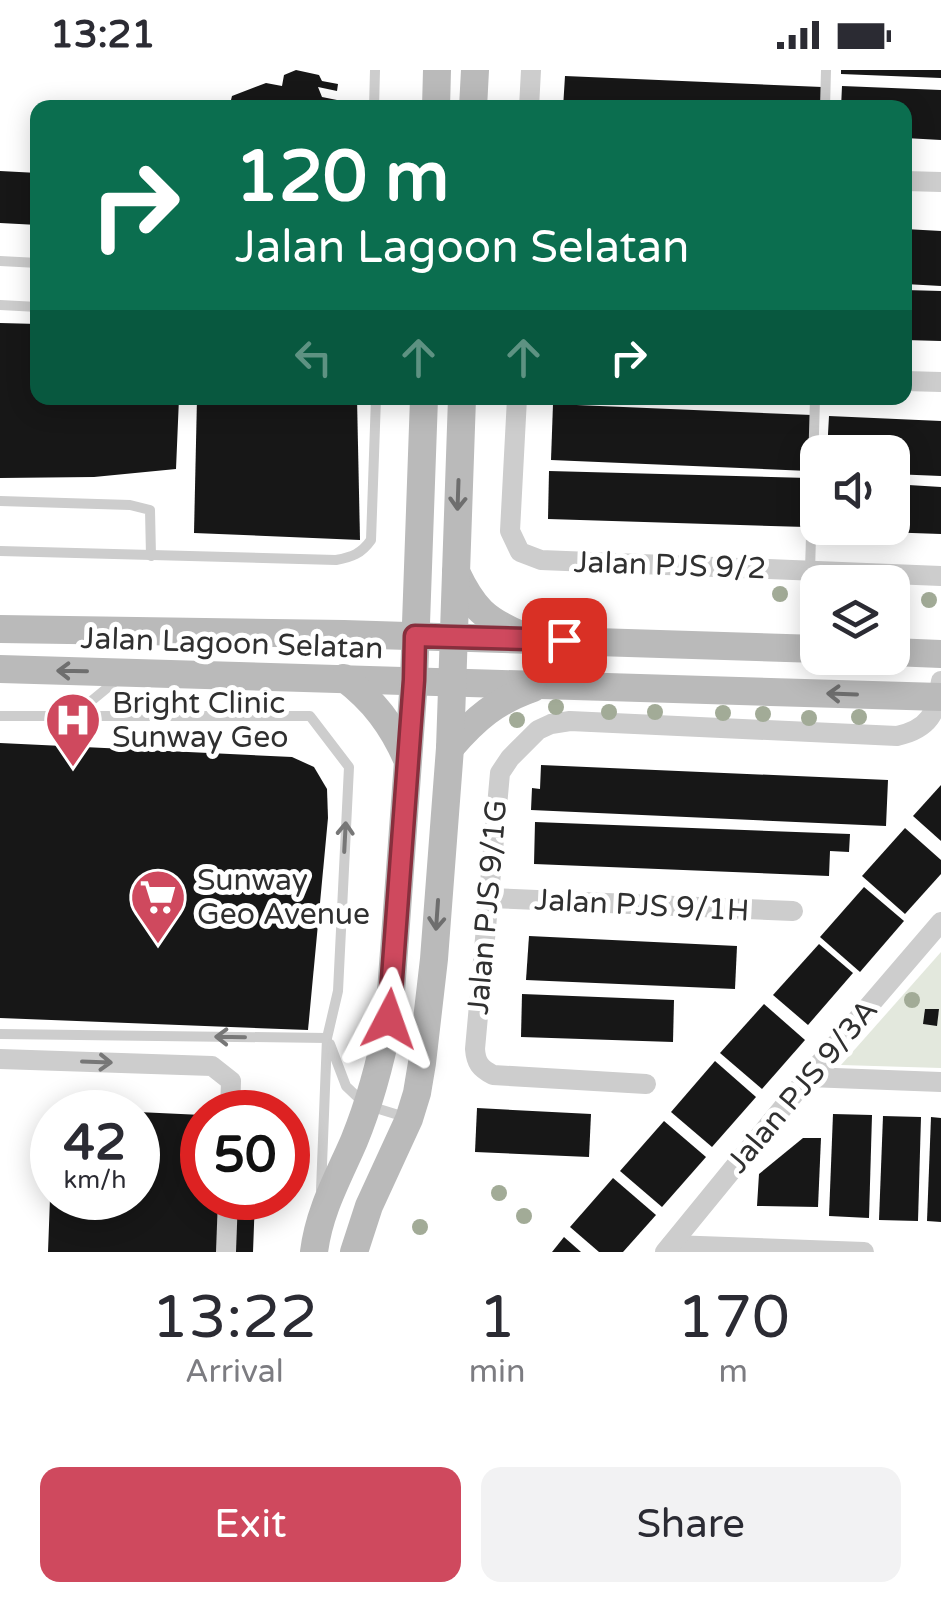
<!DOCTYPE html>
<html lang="en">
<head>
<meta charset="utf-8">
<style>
  body { margin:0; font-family:"Varela Round",sans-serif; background:#f2f2f3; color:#2b2b33; height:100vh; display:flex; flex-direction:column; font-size:38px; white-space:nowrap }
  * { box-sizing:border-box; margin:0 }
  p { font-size:32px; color:#7c7c81 }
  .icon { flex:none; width:55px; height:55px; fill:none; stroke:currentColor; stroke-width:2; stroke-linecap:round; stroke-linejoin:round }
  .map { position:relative; height:1182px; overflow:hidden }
  .details { display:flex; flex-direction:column; background:#fff; flex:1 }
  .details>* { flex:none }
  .hud { position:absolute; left:30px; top:30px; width:882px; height:305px; border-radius:20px; box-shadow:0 5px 25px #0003; background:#0b6e4f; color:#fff; overflow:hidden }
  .tools { position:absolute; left:800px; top:365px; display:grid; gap:20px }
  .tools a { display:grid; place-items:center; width:110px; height:110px; border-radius:20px; background:#fff; box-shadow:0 5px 25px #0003; font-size:50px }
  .speed { position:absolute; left:30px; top:1020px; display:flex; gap:20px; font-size:50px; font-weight:700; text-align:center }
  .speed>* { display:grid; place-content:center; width:130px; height:130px; border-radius:50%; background:#fff; box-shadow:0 5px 25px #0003; line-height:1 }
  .speed small { font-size:25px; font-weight:400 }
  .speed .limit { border:15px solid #d22; background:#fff; color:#111 }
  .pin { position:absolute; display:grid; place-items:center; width:85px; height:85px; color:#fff; margin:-42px; border-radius:20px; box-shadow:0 5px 15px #0006 }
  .me { position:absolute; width:110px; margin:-55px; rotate:4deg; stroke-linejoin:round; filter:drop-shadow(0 0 8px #0008) }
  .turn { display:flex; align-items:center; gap:35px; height:210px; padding:0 40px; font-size:45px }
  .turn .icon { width:130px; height:130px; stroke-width:2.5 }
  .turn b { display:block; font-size:70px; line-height:85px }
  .lanes { display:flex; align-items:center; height:95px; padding:0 40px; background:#0003; justify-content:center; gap:50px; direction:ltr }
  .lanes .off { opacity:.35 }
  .eta { display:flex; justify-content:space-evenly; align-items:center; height:170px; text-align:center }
  .eta b { font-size:60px; font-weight:600; line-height:70px }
  .primary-button { display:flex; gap:20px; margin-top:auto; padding:20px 40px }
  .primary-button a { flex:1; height:115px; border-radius:20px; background:#cf495e; color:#fff; font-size:40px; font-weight:600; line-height:115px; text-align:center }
  .primary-button a+a { background:#f2f2f3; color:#2b2b33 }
  .status { display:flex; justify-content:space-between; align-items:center; height:70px; padding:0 50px; background:#fff; direction:ltr }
  .status svg { height:28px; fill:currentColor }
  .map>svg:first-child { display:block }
  .green { fill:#e3e8dd }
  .building { fill:#171717 }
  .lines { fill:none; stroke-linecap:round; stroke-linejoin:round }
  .service { stroke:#cdcdcd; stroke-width:10 }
  .minor { stroke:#cdcdcd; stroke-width:20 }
  .secondary { stroke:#bababa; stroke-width:28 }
  .tree { fill:#a2ab97 }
  .oneway { stroke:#6e6e6e }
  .oneway2 { stroke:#777 }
  .route-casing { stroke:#872f3d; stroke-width:25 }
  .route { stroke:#cf495e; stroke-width:18 }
  .labels { text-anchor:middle; stroke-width:10; stroke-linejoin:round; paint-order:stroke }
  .street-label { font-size:30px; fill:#303030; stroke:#fff }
  .poi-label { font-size:30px; fill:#303030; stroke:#fff; text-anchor:start }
</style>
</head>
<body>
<div class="status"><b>13:21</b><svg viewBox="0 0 49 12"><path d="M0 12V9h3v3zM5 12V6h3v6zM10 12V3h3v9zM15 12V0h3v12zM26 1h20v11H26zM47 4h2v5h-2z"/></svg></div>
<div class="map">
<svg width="941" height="1182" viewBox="0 0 941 1182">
  <rect width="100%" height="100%" fill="#fff"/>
  <polygon class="green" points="941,882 941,998 841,995"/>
  <g class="building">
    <polygon points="296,0 319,5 322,11 338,14 337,21 318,17 322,27 342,31 341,38 229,38 232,26 266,13 282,16 284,5"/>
    <polygon points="841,0 941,0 941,8 841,4"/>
    <polygon points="565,6 822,17 821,38 563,38"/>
    <polygon points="842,16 941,20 941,70 905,68 905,38 841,38"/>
    <polygon points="0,101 38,103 38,155 0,153"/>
    <polygon points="905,159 941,161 941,216 905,214"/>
    <polygon points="905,220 941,221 941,271 905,270"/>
    <polygon points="0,253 38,254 38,328 179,328 176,399 94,407 0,408"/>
    <polygon points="197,328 357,328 360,470 194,463"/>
    <polygon points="553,334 812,345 809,401 551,390"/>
    <polygon points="829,346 941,351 941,406 892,404 892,382 827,382"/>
    <polygon points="549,401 808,408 806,457 548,449"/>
    <polygon points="892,414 941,417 941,464 854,461 854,458 892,458"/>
    <polygon points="0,673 292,687 314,697 327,719 328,748 308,960 0,948"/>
    <polygon points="541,695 888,710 886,756 531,740 532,718 540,719"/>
    <polygon points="941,715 941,771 913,746"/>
    <polygon points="535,752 850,764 849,782 830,781 829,806 534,794"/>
    <polygon points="905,758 941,790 941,804 905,844 862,806"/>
    <polygon points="864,817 904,851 860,902 820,867"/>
    <polygon points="529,866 737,876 735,919 526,910"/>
    <polygon points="819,874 853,903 808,955 773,925"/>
    <polygon points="522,924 674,930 673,972 521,967"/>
    <polygon points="764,934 805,970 762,1019 720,983"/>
    <polygon points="925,939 939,939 937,956 923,954"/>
    <polygon points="715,991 756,1027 712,1077 671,1042"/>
    <polygon points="477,1038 591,1044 589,1087 475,1082"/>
    <polygon points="138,1042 202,1045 202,1128 255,1128 253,1182 48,1182 50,1128 138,1128"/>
    <polygon points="833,1044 872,1045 869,1148 829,1146"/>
    <polygon points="883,1046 921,1047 918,1151 879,1150"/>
    <polygon points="931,1047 941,1048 941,1152 927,1151"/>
    <polygon points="664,1051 706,1087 662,1137 620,1101"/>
    <polygon points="803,1068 821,1068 818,1137 757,1136 759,1104"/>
    <polygon points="613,1108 656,1145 623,1182 599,1182 570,1157"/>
    <polygon points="564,1167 581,1182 552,1182"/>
  </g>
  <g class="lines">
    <g class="service">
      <polyline points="374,38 375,0"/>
      <polyline points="825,38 826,0"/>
      <polyline points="0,191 38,193"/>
      <polyline points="0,235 38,237"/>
      <polyline points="0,431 130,435 150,440 151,486"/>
      <path d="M0,481L336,490C352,487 361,484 371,470L376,328"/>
      <polyline points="810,501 815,328"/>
      <polyline points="0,646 310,646 349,697 338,921 327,968 321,1120"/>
      <polyline points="73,646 118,609"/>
      <polyline points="0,964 327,968"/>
      <polyline points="330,974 346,1016 366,1035 405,1047"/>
    </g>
    <g class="minor">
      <polyline points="529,38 531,0"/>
      <polyline points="905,111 941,112"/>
      <polyline points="905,311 941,312"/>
      <polyline points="517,328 510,461 520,482 541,490 941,506"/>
      <polyline points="490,828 793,841"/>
      <polyline points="0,989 212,996 231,1011 230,1042"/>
      <polyline points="808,1007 941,1012"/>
      <path d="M646,1014L493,1005C480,998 476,993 475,979L500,703L510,688L538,660L551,654L570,651L897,666C929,659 937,643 941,611"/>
      <polyline points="671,1175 864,1182"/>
      <polyline points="226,1182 228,1128"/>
      <polyline points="665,1182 808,1007 941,852"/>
    </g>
    <g class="secondary">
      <polyline points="436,38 437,0"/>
      <polyline points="473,38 475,0"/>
      <path d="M456,502C473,538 485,550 523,566"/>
      <polyline points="0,559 344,564 818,579"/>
      <polyline points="892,582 941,584"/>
      <polyline points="0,599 941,627"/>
      <path d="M344,608C374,631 392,655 407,689"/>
      <path d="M450,678C476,648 496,631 533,618"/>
      <path d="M314,1182C319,1141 338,1108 354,1071C370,1032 381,990 389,949L414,610L424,328"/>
      <polyline points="354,1182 369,1136 409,1049 417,1023 422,993 434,889 450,678 462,328"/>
    </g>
  </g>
  <g class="tree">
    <circle cx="780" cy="524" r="8"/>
    <circle cx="929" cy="530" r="8"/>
    <circle cx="556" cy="637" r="8"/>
    <circle cx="609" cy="642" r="8"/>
    <circle cx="655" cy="642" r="8"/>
    <circle cx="723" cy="643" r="8"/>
    <circle cx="763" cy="644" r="8"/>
    <circle cx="859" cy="647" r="8"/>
    <circle cx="809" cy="648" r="8"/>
    <circle cx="517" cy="650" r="8"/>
    <circle cx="912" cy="930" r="8"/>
    <circle cx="499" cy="1123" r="8"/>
    <circle cx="524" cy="1146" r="8"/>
    <circle cx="420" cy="1157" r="8"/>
  </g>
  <defs><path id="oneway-shaft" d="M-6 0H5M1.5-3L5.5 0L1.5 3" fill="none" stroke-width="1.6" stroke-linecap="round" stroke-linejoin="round" transform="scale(2.5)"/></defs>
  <g class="oneway">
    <use href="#oneway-shaft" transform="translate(458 425) rotate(92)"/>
    <use href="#oneway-shaft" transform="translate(72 601) rotate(-179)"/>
    <use href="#oneway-shaft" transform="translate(842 624) rotate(-178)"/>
    <use href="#oneway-shaft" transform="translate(437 845) rotate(94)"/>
  </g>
  <g class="oneway2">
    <use href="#oneway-shaft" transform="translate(345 767) rotate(-87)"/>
    <use href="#oneway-shaft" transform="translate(230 967) rotate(-179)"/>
    <use href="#oneway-shaft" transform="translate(97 992) rotate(2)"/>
  </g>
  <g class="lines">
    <g class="route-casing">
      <polyline id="route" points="389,949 414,610 415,566 564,570"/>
    </g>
    <use href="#route" class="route"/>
  </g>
  <defs>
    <g id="hospital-pin" transform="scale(2.875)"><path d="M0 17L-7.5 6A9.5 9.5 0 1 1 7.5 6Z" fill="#cf495e" stroke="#fff"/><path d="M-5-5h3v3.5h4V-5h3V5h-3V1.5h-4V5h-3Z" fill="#fff"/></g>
    <g id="supermarket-pin" transform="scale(2.875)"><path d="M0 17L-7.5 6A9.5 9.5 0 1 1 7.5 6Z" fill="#cf495e" stroke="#fff"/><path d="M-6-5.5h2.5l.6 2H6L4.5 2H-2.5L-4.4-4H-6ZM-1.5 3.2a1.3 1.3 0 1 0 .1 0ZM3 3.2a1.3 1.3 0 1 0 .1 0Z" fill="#fff"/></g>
  </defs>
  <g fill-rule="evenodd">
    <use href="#hospital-pin" x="73" y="650"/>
    <use href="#supermarket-pin" x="158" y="827"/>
  </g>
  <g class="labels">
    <g class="street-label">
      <text transform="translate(670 495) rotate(2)" y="10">Jalan PJS 9/2</text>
      <text transform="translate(232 573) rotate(2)" y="10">Jalan Lagoon Selatan</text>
      <text transform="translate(642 835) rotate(3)" y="10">Jalan PJS 9/1H</text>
      <text transform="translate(487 837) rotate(-85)" y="10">Jalan PJS 9/1G</text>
      <text transform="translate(802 1016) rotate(-50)" y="10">Jalan PJS 9/3A</text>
    </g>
    <g class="poi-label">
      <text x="112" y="643">Bright Clinic<tspan x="112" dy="34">Sunway Geo</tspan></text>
      <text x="197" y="820">Sunway<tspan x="197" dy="34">Geo Avenue</tspan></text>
    </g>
  </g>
</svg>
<div class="tools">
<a><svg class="icon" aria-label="sound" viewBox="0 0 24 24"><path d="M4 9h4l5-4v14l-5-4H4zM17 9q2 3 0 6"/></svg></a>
<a><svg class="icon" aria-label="layers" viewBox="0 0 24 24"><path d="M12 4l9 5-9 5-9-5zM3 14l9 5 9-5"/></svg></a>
</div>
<div class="speed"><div>42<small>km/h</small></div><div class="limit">50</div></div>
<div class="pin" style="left:564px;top:570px;background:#d93025"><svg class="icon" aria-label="arrive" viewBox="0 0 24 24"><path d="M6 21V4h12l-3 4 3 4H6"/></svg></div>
<svg class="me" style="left:389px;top:949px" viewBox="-20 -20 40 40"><path d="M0-17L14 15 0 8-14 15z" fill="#cf495e" stroke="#fff" stroke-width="4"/></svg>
<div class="hud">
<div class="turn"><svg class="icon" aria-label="right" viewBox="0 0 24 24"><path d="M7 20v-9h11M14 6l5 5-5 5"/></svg><div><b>120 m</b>Jalan Lagoon Selatan</div></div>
<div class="lanes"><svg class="icon off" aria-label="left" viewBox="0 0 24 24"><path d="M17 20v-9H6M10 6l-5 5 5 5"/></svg><svg class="icon off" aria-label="ahead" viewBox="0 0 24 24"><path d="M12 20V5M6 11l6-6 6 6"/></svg><svg class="icon off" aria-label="ahead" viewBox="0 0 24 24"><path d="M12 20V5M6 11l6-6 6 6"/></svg><svg class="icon" aria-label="right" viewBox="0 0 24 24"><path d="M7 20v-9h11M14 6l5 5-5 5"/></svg></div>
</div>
</div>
<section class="details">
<div class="eta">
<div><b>13:22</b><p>Arrival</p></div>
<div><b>1</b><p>min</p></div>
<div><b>170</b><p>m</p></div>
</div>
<div class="primary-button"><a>Exit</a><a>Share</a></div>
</section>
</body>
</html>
